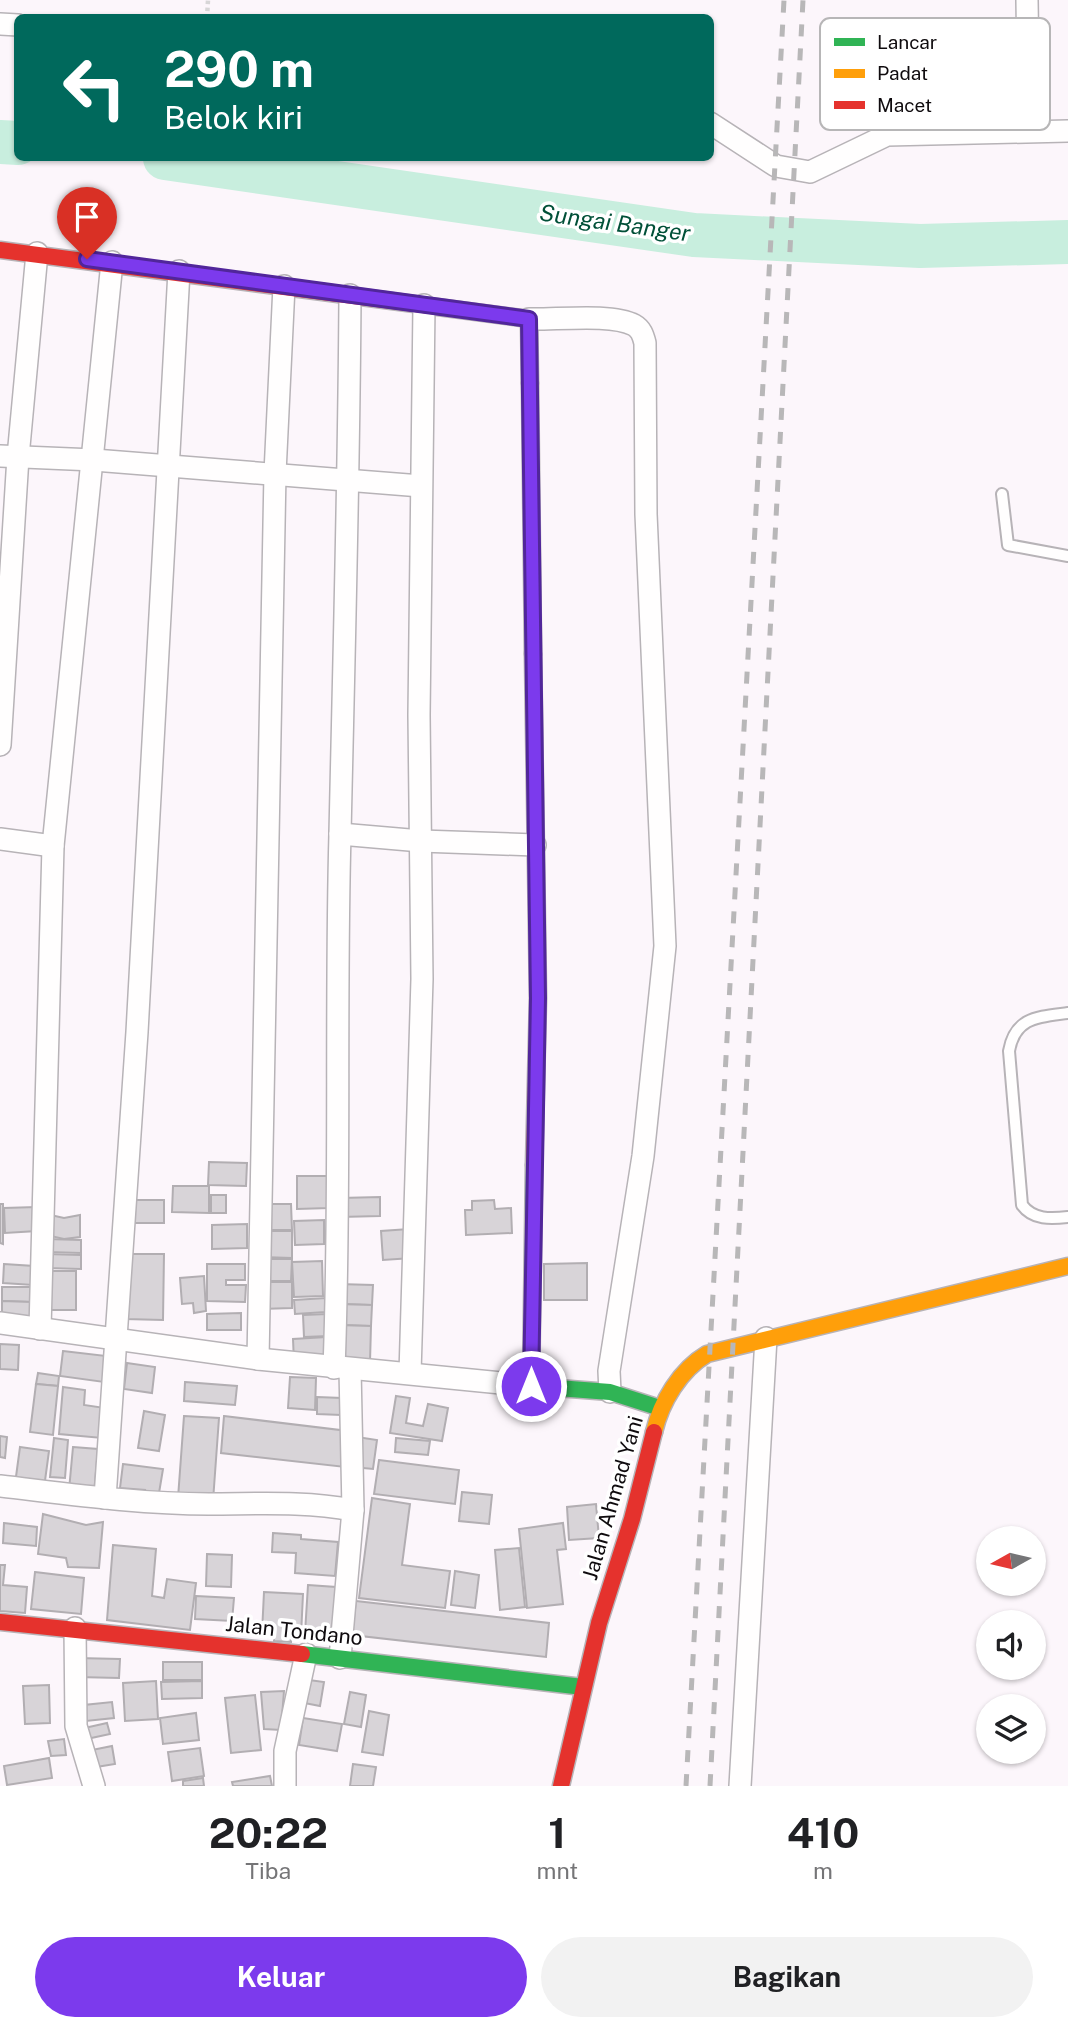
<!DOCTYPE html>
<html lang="id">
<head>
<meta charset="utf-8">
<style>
  body { margin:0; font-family:"Public Sans",sans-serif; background:#f2f2f2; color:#202124; height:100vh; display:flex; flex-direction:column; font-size:26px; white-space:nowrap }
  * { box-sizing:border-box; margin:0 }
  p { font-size:23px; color:#757577 }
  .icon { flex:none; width:38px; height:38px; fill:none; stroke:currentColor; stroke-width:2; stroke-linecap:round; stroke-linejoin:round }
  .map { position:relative; height:1786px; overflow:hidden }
  .sheet { display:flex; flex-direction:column; background:#fff; flex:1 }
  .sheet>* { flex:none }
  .guide { position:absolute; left:14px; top:14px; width:700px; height:147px; border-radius:10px; box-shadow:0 2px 5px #0004; background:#00695c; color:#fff; overflow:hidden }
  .needle { width:46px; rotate:262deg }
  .controls { position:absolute; left:976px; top:1526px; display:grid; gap:14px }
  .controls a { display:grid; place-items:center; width:70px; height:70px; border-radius:50%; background:#fff; box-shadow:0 2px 5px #0004; font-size:35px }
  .pin { position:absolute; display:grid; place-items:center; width:60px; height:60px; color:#fff; margin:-72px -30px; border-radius:50% 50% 50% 0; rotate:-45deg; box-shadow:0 0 7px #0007 }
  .pin .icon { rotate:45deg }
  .me { position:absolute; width:77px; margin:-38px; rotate:0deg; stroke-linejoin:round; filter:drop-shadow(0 0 5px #0008) }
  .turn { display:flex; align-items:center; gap:24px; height:147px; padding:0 35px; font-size:32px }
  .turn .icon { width:91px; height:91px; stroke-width:2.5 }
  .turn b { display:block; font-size:49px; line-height:60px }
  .eta { display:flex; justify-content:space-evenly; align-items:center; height:119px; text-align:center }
  .eta b { font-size:42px; font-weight:700; line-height:49px }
  .primary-button { display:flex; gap:14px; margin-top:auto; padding:14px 35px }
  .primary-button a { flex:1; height:80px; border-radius:42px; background:#7c3aed; color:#fff; font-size:28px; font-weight:700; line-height:80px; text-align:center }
  .primary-button a+a { background:#f2f2f2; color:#202124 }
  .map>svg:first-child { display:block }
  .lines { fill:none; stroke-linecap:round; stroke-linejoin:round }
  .river { stroke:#c8eede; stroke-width:44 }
  .building { fill:#d8d4d8; stroke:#b2aeb2; stroke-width:2 }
  .lane-casing { stroke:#b7b3b7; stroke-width:14 }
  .street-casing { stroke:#b7b3b7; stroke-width:24 }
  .fast-casing { stroke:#b7b3b7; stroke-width:19 }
  .slow-casing { stroke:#b7b3b7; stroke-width:19 }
  .jam-casing { stroke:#b7b3b7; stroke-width:19 }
  .path { stroke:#d7d6d7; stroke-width:4.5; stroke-dasharray:3.5 3.5; stroke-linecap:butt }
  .lane { stroke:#fffefe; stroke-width:10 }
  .street { stroke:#fffefe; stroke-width:21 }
  .fast { stroke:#30b455; stroke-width:16 }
  .slow { stroke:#ff9f0a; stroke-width:16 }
  .jam { stroke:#e5322d; stroke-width:16 }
  .rail { stroke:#b8b7b8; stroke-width:5; stroke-dasharray:12 12; stroke-linecap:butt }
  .route-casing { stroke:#51269a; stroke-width:18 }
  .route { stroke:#7c3aed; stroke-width:12 }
  .labels { text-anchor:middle; stroke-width:7; stroke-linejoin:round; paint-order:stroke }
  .street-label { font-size:21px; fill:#0f0b0e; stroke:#fff }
  .water-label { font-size:23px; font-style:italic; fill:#015038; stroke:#fff }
  .key { fill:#fff; stroke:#b7b6b7; stroke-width:2 }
  .key-label { font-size:19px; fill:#0f0b0e }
</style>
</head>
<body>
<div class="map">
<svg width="1068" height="1786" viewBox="0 0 1068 1786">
  <rect width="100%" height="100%" fill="#fcf6fb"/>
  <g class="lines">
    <g class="river">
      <polyline points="0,142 18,143"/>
      <polyline points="165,158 694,235 920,246 1068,242"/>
    </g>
  </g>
  <g class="building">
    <polygon points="209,1162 247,1163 246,1186 208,1185"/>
    <polygon points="297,1176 328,1176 329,1208 297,1209"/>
    <polygon points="173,1186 209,1186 209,1213 172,1212"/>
    <rect x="211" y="1195" width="15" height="18"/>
    <polygon points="380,1197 380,1216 340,1217 340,1198"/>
    <polygon points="127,1200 164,1200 164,1223 126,1223"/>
    <polygon points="494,1200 495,1209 511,1208 512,1233 466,1235 465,1210 472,1210 472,1201"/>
    <polygon points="0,1204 3,1204 3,1244 0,1243"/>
    <polygon points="270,1204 291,1204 292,1230 270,1230"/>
    <polygon points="36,1207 37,1231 5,1233 4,1208"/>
    <polygon points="46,1214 64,1218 80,1215 80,1237 64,1239 46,1235"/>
    <polygon points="324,1220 324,1244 295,1245 294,1221"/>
    <polygon points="247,1224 247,1248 212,1249 212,1225"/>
    <polygon points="409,1229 412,1258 383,1260 381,1231"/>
    <polygon points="261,1231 292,1231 292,1258 261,1257"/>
    <polygon points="47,1239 81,1240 81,1253 47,1252"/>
    <polygon points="46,1254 81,1255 81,1269 46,1268"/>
    <polygon points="126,1254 164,1254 163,1320 125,1319"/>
    <polygon points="261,1259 292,1259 291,1281 261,1281"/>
    <polygon points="322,1261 323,1296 294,1297 292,1262"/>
    <polygon points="587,1263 587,1300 544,1300 544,1264"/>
    <polygon points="4,1264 34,1266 33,1285 3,1283"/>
    <polygon points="207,1264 245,1264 245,1280 226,1280 226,1285 246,1285 245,1302 207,1301"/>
    <rect x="45" y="1271" width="31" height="39"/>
    <polygon points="204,1276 206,1311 194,1313 193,1303 182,1304 180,1278"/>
    <polygon points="261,1282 292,1282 292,1308 261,1309"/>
    <polygon points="338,1284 373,1285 372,1305 338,1304"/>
    <polygon points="2,1287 32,1287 32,1302 2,1301"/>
    <polygon points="326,1298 326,1312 295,1314 294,1300"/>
    <polygon points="2,1301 32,1302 32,1318 2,1316"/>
    <polygon points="338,1304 372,1305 371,1326 338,1325"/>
    <polygon points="241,1313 241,1330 207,1330 207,1314"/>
    <polygon points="327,1314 329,1336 304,1337 303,1315"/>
    <polygon points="338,1325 371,1326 370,1362 337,1361"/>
    <polygon points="327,1337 327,1363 294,1363 293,1339"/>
    <polygon points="0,1344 19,1345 18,1370 0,1369"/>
    <polygon points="63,1351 115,1357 111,1383 60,1376"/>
    <polygon points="127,1363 155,1367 152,1393 124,1389"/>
    <polygon points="38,1373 59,1376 58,1386 36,1384"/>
    <polygon points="290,1377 316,1378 315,1410 288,1408"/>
    <polygon points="185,1382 237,1386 235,1405 184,1401"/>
    <polygon points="36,1384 58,1386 53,1435 30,1432"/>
    <polygon points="63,1387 85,1390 84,1405 105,1408 102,1438 59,1434"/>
    <polygon points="396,1396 410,1398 406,1423 423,1426 428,1404 448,1408 442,1441 390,1433"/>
    <polygon points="317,1397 342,1398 341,1415 317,1414"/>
    <polygon points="144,1411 165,1415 159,1451 138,1448"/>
    <polygon points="184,1416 219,1418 213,1501 178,1498"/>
    <polygon points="224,1416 348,1431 345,1467 221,1453"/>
    <polygon points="0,1436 7,1437 5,1458 0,1457"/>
    <polygon points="357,1437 377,1440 373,1469 353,1467"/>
    <polygon points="54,1438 68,1440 65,1478 50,1477"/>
    <polygon points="396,1438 430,1441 428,1455 395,1452"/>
    <polygon points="20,1447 49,1451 44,1488 15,1484"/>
    <polygon points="73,1447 98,1449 94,1493 69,1490"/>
    <polygon points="379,1460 459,1470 455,1504 374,1494"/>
    <polygon points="123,1464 163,1469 158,1499 144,1497 145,1490 120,1488"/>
    <polygon points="462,1492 492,1495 489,1524 459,1521"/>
    <polygon points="372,1498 410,1504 402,1565 450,1571 445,1608 359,1598"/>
    <polygon points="596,1504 599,1538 569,1540 567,1507"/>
    <polygon points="43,1514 86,1525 103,1522 99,1568 68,1567 66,1558 38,1554"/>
    <polygon points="4,1523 37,1527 36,1546 3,1543"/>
    <polygon points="563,1523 566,1549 557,1550 563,1604 527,1608 519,1529"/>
    <polygon points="273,1533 301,1535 301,1539 338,1542 335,1576 295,1573 296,1553 272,1552"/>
    <polygon points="113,1545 156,1549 152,1596 164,1598 167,1579 196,1583 190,1630 107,1620"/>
    <polygon points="519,1548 525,1607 500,1610 495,1550"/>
    <polygon points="207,1554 232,1555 231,1587 206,1586"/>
    <polygon points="0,1565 5,1565 3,1585 27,1587 25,1613 0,1611"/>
    <polygon points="455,1571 479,1575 475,1608 451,1605"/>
    <polygon points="35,1572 84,1578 81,1614 31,1609"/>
    <polygon points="308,1585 336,1587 333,1635 305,1633"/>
    <polygon points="264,1592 303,1594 301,1636 291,1635 291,1642 274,1641 274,1635 262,1633"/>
    <polygon points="196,1596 234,1598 232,1621 195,1619"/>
    <polygon points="356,1601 549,1623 546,1657 352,1635"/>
    <polygon points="77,1658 120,1659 119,1678 77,1677"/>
    <rect x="163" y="1662" width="39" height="18"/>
    <polygon points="302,1679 324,1682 320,1706 299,1702"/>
    <polygon points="156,1681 158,1719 125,1721 123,1683"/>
    <polygon points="202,1681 202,1698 162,1699 161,1682"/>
    <polygon points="49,1685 50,1723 25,1724 23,1686"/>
    <polygon points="284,1691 281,1730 264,1729 261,1692"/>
    <polygon points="350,1692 366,1695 361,1727 344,1724"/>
    <polygon points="255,1695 261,1750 231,1753 225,1698"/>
    <polygon points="112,1702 114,1718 86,1721 84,1705"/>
    <polygon points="369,1711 389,1715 383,1755 362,1752"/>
    <polygon points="196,1713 199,1740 163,1744 160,1718"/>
    <polygon points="303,1718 342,1724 337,1751 299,1745"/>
    <polygon points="107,1723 110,1734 82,1740 80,1729"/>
    <polygon points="64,1739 66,1755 51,1756 48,1741"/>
    <polygon points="112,1746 115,1764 90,1768 87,1751"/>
    <polygon points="200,1748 204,1776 172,1781 168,1752"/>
    <polygon points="49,1758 52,1778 7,1785 4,1766"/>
    <polygon points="353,1764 376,1767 373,1786 350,1786"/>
    <polygon points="270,1776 272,1786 233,1786 232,1782"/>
    <polygon points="203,1778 204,1786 183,1786 183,1781"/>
  </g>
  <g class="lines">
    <g class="lane-casing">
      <g id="lane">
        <polyline points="1002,494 1008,545 1068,556"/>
        <path d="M1068,1013C1038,1017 1015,1017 1009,1051L1022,1205C1033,1220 1051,1219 1068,1217"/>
      </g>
    </g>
    <g class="street-casing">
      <g id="street">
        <polyline points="1027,0 1029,130"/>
        <polyline points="0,24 18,25"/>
        <polyline points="710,123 776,166 810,172 887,135 1068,131"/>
        <path d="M529,319C555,320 612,313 634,325C641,329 643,335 645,343L646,514L665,946L643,1156L609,1371L610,1392"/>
        <polyline points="0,456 94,460 421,486"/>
        <polyline points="0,745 18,457 37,253"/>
        <polyline points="340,834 421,841 535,845"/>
        <polyline points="0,839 53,846"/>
        <polyline points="0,1323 258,1359 531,1386"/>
        <polyline points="40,1329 53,846 112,262"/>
        <polyline points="258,1359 275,473 284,286"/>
        <path d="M334,1368C341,1190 335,1012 340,834C344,654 349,475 350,295"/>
        <polyline points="410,1373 422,979 419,715 424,305"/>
        <path d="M0,1486C69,1494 139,1504 209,1504C258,1504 304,1501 353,1510"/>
        <polyline points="105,1498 137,1032 179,271"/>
        <polyline points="75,1628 76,1726 94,1786"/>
        <polyline points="340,1658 353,1510 350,1369"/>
        <polyline points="285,1786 285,1751 306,1654"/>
        <polyline points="740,1786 766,1338"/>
      </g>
    </g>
    <g class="fast-casing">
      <g id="fast">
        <polyline points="530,383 533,654"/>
        <polyline points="534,1165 531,1386 610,1392 660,1408"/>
        <polyline points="302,1654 583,1687"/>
      </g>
    </g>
    <g class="slow-casing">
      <g id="slow">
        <polyline points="533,654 538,998 534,1165"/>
        <path d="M654,1432C661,1402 680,1370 707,1354L1068,1266"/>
      </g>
    </g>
    <g class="jam-casing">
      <g id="jam">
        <polyline points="0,250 529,319 530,383"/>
        <polyline points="0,1622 302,1654"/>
        <polyline points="561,1786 599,1623 632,1519 654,1432"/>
      </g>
    </g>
    <polyline class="path" points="207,18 208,0"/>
    <use href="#lane" class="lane"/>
    <use href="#street" class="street"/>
    <use href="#fast" class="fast"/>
    <use href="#slow" class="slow"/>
    <use href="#jam" class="jam"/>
    <g class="rail">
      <polyline points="686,1786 784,0"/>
      <polyline points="710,1786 803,0"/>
    </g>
  </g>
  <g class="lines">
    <g class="route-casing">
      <polyline id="route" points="87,259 529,319 538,998 531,1386"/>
    </g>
    <use href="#route" class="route"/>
  </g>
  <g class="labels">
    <g class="street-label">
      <text transform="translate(613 1498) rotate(-74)" y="7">Jalan Ahmad Yani</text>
      <text transform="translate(294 1631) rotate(6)" y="7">Jalan Tondano</text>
    </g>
    <g class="water-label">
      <text transform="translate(615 223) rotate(8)" y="8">Sungai Banger</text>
    </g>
  </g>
  <rect x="820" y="18" width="230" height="112" rx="10" class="key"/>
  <rect x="834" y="38" width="31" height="8" fill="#30b455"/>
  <rect x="834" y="69" width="31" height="9" fill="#ff9f0a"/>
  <rect x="834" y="101" width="31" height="8" fill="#e5322d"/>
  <g class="key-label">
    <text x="877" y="49">Lancar</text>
    <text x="877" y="80">Padat</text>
    <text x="877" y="112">Macet</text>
  </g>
</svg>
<div class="controls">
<a><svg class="needle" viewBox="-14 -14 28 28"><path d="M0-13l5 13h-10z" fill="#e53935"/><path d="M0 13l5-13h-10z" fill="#757577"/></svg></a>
<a><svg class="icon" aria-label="sound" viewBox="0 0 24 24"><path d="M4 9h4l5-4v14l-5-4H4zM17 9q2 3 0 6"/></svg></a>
<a><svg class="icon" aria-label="layers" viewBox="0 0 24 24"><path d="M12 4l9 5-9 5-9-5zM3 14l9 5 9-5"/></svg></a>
</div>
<div class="pin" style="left:87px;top:259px;background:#d93025"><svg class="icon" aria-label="arrive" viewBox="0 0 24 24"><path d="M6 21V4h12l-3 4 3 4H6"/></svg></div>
<svg class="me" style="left:531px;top:1386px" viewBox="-20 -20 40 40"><circle r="17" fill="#7c3aed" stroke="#fff" stroke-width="3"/><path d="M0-11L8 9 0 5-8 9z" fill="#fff"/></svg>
<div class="guide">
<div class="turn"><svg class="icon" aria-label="left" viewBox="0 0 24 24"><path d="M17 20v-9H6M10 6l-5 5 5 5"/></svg><div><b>290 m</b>Belok kiri</div></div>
</div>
</div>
<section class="sheet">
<div class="eta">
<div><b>20:22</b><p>Tiba</p></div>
<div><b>1</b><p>mnt</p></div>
<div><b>410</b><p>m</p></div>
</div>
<div class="primary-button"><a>Keluar</a><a>Bagikan</a></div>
</section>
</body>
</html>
